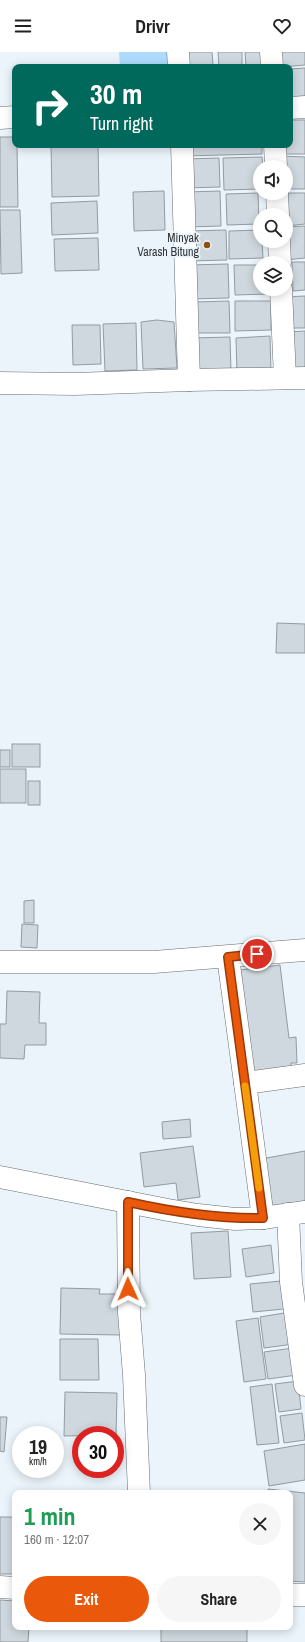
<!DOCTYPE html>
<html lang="en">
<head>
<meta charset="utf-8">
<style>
  body { margin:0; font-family:"Archivo Narrow",sans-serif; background:#f6f6f6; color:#222; height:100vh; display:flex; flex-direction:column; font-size:15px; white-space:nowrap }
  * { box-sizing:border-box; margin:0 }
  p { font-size:13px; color:#767676 }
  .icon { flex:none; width:22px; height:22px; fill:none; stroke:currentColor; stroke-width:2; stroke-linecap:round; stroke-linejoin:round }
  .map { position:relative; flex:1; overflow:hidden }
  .sheet { position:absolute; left:12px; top:1438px; width:281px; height:140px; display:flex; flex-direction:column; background:#fff; border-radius:8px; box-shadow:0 2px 10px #0003 }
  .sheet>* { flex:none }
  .hud { position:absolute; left:12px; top:12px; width:281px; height:84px; border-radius:8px; box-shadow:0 2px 10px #0003; background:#00695c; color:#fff; overflow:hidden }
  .buttons { position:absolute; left:253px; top:108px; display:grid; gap:8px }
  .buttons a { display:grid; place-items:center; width:40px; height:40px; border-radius:50%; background:#fff; box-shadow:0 2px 10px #0003; font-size:20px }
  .speed { position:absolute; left:12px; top:1374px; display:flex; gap:8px; font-size:20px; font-weight:700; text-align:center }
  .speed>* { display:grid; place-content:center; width:52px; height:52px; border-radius:50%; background:#fff; box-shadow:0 2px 10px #0003; line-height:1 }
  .speed small { font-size:10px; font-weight:400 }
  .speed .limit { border:6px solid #d22; background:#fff; color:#111 }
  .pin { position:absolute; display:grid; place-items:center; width:34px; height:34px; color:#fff; margin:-17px; border:2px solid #fff; border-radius:50%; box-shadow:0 1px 4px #0007 }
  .me { position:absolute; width:44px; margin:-22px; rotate:359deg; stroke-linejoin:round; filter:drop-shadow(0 0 3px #0008) }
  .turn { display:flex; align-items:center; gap:14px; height:84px; padding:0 12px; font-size:18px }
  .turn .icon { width:52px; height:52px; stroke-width:2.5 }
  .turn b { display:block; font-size:28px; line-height:34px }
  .round { display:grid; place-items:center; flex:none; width:42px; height:42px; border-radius:21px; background:#f6f6f6 }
  .head { display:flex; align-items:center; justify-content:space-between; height:68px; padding:0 12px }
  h1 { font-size:24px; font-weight:800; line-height:30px; color:#1e9e55 }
  .button { display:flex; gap:8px; margin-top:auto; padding:8px 12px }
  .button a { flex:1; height:46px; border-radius:24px; background:#ea580c; color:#fff; font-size:16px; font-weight:800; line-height:46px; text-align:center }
  .button a+a { background:#f6f6f6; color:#222 }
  header { display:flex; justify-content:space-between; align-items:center; height:52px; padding:0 12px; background:#fff; font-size:18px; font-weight:800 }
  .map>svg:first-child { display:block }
  .green { fill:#addbfb }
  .building { fill:#cfd8de; stroke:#939ba1 }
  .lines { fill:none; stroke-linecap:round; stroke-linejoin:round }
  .minor-casing { stroke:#666d73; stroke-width:23 }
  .minor { stroke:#fff; stroke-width:22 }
  .route-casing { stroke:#983908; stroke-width:10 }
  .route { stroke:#ea580c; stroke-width:7 }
  .slow { stroke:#f59e0b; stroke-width:7 }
  .poi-dot { fill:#8e5014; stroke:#ebf4fa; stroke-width:1.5 }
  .labels { text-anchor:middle; stroke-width:3.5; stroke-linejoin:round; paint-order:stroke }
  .poi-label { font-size:12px; fill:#313537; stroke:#ebf4fa; text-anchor:end }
</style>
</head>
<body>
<header><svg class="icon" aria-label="menu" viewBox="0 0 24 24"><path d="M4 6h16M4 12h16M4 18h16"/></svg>Drivr<svg class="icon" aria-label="heart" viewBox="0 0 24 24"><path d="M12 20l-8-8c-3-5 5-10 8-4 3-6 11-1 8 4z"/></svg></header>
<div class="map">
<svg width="305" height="1590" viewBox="0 0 305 1590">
  <rect width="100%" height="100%" fill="#ebf4fa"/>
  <polygon class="green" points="119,0 174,0 175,15 120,15"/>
  <g class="building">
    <polygon points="179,0 212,0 213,13 179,15"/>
    <polygon points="218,0 242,0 242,15 219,15"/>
    <polygon points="245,0 262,0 262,13 246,14"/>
    <polygon points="280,0 305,0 305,13 281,15"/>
    <polygon points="305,16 305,49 290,50 290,17"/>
    <polygon points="290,68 305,68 305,102 286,102 286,93 290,93"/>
    <polygon points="0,85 15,85 15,93 17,93 18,155 0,155"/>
    <polygon points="51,93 98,93 99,144 52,145"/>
    <polygon points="183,93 262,93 262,102 183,104"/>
    <polygon points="281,104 305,105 305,137 286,137 286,115"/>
    <polygon points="262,105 263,115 260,115 260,137 224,138 223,106"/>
    <polygon points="219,106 220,135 185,136 184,107"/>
    <polygon points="164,139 165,178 134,179 133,140"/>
    <polygon points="220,139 221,174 186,175 185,140"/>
    <polygon points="258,141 259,172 227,173 226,142"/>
    <polygon points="284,141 305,141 305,172 286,174"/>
    <polygon points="97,149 98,181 52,183 51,151"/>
    <polygon points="0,158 20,158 22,221 1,222"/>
    <polygon points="305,174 305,206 285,208 286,175"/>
    <polygon points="226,178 227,208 188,209 187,179"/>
    <polygon points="260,178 260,189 262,189 263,206 229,207 229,179"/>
    <polygon points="98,186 99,218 55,219 54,187"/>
    <polygon points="292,210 305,210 305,238 293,239"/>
    <polygon points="228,212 229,246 190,247 189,213"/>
    <polygon points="234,213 260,213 260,237 270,237 270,242 235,243"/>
    <polygon points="305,244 305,276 286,276 285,245"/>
    <polygon points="229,249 230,281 196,281 195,250"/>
    <polygon points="235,249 271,249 271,278 235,279"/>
    <polygon points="157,268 174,270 177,316 143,317 141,270"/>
    <polygon points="136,271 137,318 105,319 103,272"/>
    <polygon points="72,273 100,273 101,312 73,313"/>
    <polygon points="305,279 305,318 291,318 289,280"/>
    <polygon points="270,284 271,321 237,321 236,286"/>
    <polygon points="230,285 231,320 192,320 191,286"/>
    <polygon points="277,571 305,572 305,601 276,601"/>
    <rect x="12" y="692" width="28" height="23"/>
    <rect x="0" y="698" width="10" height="17"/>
    <rect x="0" y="717" width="26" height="34"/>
    <rect x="28" y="729" width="12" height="24"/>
    <polygon points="34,848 34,871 24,871 24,849"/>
    <polygon points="22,872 38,873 37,896 21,895"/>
    <polygon points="280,913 289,986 296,985 297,1011 291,1011 292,1017 252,1022 240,918"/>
    <polygon points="7,939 40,940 39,971 46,971 46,993 25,993 24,1007 0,1006 0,972 6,972"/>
    <polygon points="190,1067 191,1085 163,1087 162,1070"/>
    <polygon points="193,1094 200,1145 178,1148 176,1131 144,1135 140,1101"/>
    <polygon points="305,1099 305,1151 270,1157 261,1107"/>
    <polygon points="228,1179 231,1225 194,1227 191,1181"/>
    <polygon points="271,1193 274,1221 246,1225 242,1197"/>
    <polygon points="281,1229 284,1257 253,1260 250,1232"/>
    <polygon points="61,1236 100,1237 99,1242 122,1242 121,1283 60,1282"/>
    <polygon points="290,1260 294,1292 264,1296 260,1265"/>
    <polygon points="258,1266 266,1327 244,1330 236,1269"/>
    <polygon points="60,1287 98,1287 99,1328 60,1328"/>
    <polygon points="293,1296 297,1323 268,1327 264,1300"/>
    <polygon points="298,1329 301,1357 279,1360 275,1332"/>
    <polygon points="272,1332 279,1391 257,1393 250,1335"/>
    <polygon points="65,1340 117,1341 116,1385 115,1383 64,1384"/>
    <polygon points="302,1361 305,1388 284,1391 280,1364"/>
    <polygon points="0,1365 7,1365 4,1400 0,1399"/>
    <polygon points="305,1392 305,1428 269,1434 264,1399"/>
    <polygon points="268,1437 305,1441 305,1530 290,1529 290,1441 268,1441"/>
    <polygon points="53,1439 53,1441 38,1441"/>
    <rect x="0" y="1465" width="15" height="57"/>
    <polygon points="0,1548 15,1549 15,1575 29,1575 28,1590 0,1590"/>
    <rect x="161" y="1575" width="86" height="15"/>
  </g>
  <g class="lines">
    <g class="minor-casing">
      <g id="minor">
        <polyline points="178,0 179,15"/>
        <polyline points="271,0 272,15"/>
        <polyline points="290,56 305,55"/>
        <polyline points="0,66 15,65"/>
        <polyline points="182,93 189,328"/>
        <polyline points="275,93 276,115"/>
        <polyline points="277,141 278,163"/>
        <polyline points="279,189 280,211"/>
        <polyline points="281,237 285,326"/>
        <polyline points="0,331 75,332 189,328 305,326"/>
        <polyline points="228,905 245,1031"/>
        <polyline points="0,910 154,910 305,898"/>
        <polyline points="0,1125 168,1158 198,1163 235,1167 263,1166 305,1160"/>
        <polyline points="128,1150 129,1261 134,1323 139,1441"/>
        <polyline points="288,1162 291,1230 305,1333"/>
        <polyline points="263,1166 245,1031 305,1023"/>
        <polyline points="0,1535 15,1536"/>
        <polyline points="290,1543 305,1543"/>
      </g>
    </g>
    <use href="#minor" class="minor"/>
  </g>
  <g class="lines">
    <g class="route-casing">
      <path id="route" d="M128,1237V1150C173,1160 217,1167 263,1166L228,905L257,902"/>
    </g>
    <use href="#route" class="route"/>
    <polyline class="slow" points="245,1034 259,1136"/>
  </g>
  <circle class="poi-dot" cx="207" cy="193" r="4"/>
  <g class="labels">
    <g class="poi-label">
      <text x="199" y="190">Minyak<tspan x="199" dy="14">Varash Bitung</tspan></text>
    </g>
  </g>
</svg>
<div class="buttons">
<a><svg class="icon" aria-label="sound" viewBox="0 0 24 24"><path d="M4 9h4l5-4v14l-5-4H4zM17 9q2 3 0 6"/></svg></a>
<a><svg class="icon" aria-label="search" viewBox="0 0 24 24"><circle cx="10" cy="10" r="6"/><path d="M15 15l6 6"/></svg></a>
<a><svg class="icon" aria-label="layers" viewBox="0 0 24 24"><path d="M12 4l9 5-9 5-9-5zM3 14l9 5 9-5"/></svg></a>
</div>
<div class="speed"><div>19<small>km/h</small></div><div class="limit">30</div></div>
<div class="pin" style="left:257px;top:902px;background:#d93025"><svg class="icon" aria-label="arrive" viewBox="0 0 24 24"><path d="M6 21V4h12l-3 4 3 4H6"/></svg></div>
<svg class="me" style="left:128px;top:1237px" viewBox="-20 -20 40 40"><path d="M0-17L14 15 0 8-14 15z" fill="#ea580c" stroke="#fff" stroke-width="4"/></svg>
<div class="hud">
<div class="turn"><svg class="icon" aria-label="right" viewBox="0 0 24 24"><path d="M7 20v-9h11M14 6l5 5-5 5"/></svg><div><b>30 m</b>Turn right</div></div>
</div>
<section class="sheet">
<div class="head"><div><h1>1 min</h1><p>160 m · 12:07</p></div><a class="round"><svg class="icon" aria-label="close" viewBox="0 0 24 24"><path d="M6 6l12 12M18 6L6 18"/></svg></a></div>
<div class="button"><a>Exit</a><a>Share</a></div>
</section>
</div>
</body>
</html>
